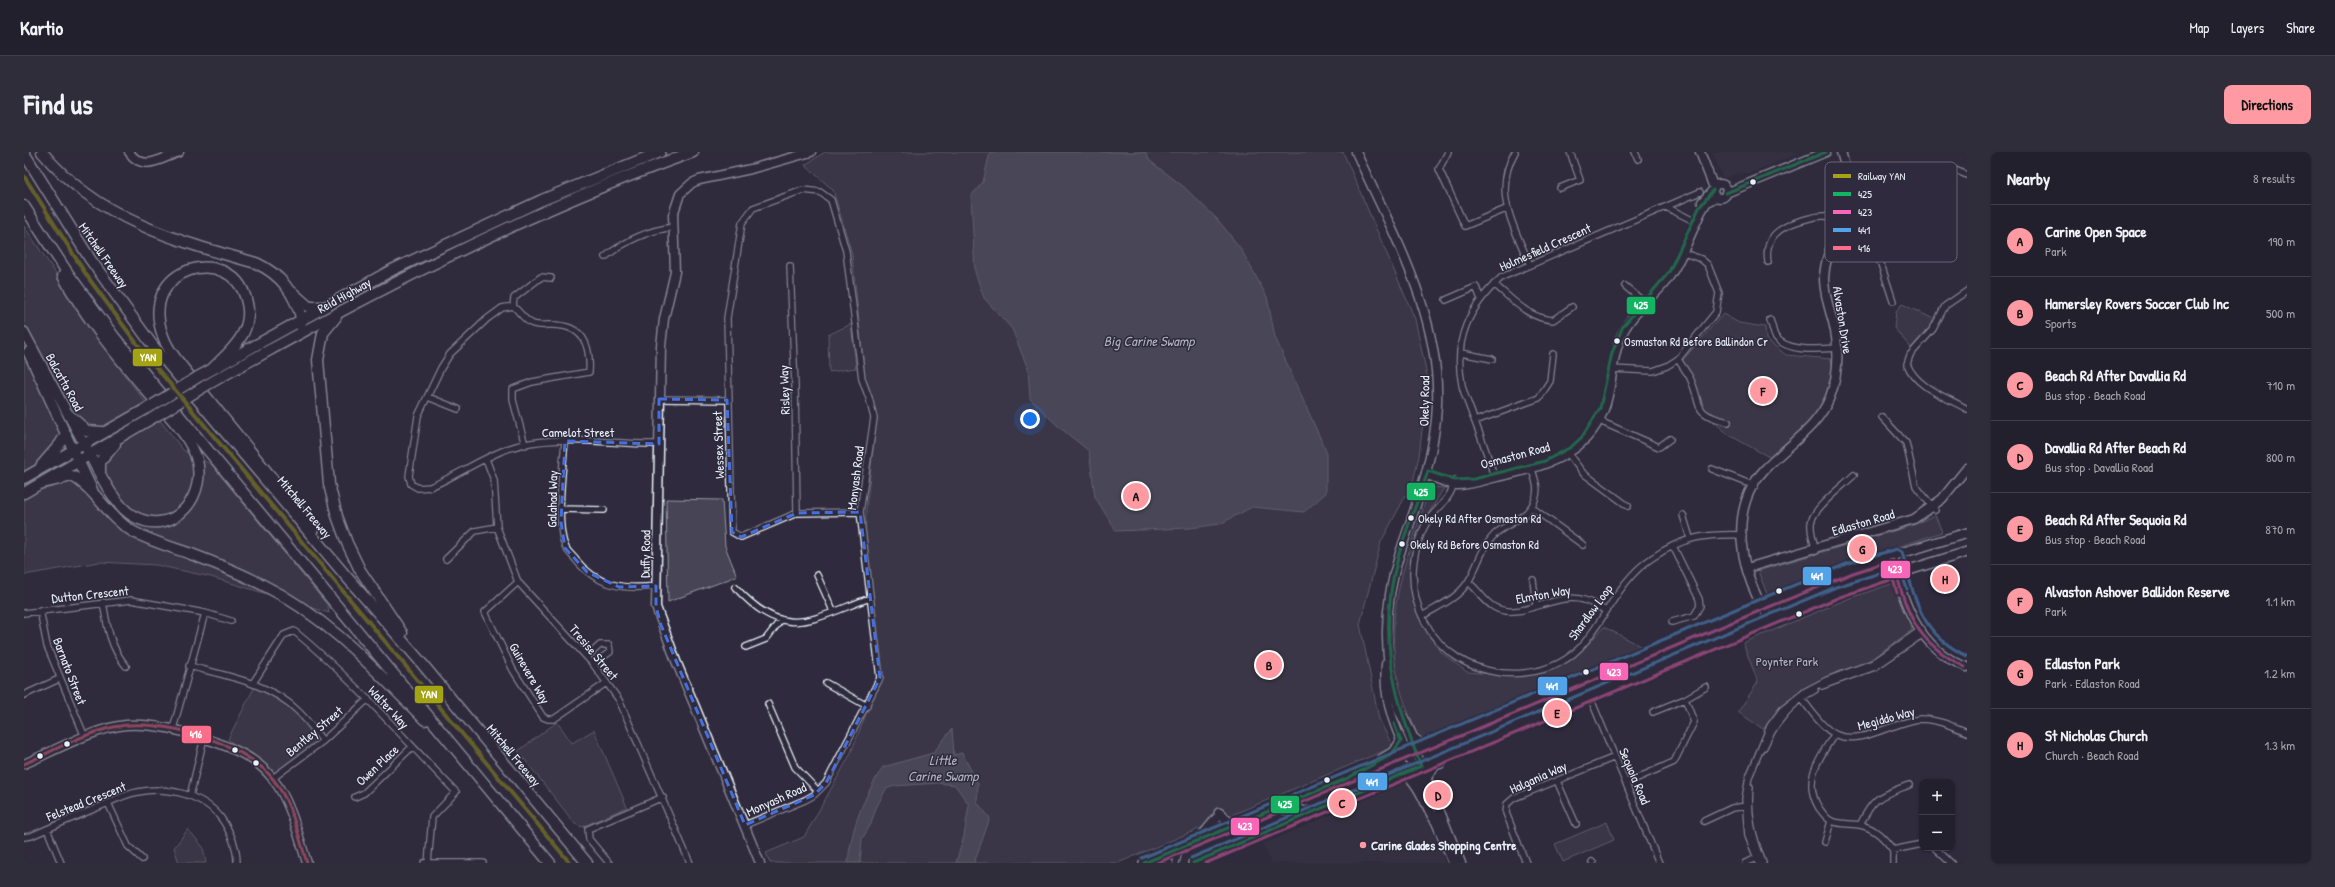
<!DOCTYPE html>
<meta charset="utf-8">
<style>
body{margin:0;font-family:"Patrick Hand",sans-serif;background:#2f2d3a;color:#f1f3f6}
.controls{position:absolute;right:12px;bottom:12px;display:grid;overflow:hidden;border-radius:8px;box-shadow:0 1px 3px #0004}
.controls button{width:36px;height:36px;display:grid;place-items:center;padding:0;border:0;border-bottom:1px solid #403e4a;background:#23202e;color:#f1f3f6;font:20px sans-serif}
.you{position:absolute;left:1006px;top:267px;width:14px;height:14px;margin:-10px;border:3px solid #fff;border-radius:50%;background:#1a73e8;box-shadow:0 0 0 6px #1a73e833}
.badge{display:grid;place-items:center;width:26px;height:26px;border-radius:50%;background:#ff9aa2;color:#111;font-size:13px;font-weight:700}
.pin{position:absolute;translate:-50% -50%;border:2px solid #fff;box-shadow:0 1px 4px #0006}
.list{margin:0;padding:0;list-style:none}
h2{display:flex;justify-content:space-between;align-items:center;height:52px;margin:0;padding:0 16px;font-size:17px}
h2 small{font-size:13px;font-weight:400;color:#a3a3aa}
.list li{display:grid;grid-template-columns:26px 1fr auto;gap:12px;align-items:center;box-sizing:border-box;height:72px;padding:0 16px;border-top:1px solid #403e4a}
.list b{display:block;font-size:15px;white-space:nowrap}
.list p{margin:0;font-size:13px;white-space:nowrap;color:#a3a3aa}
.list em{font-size:13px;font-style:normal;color:#a3a3aa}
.map{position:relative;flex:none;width:1943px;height:711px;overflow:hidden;border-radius:8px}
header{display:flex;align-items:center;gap:24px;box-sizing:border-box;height:56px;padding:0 20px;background:#23202e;border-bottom:1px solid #403e4a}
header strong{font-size:19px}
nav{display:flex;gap:22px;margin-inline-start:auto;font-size:14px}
.intro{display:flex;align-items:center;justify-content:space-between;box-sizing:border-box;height:96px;padding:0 24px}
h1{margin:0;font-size:28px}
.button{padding:10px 18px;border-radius:8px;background:#ff9aa2;color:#111;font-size:14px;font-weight:700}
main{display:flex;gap:24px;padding:0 24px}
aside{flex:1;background:#23202e;border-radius:8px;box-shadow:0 1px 3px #0004}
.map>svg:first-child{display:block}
.built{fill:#3b3749}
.green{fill:#464455;stroke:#979aa6}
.water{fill:#696978;stroke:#9c9fab}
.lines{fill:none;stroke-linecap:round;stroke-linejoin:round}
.street-casing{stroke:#e8f1f8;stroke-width:8}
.secondary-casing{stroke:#e8f1f8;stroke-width:11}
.primary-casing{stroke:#e8f1f8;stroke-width:12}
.highway-casing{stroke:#e8f1f8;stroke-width:13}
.street{stroke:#2f2a3d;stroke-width:5.5}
.secondary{stroke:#2f2a3d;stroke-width:8}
.primary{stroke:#2f2a3d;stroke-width:9}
.highway{stroke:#2f2a3d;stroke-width:10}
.highway-bridge-casing{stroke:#e8f1f8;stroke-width:13;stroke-linecap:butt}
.highway-bridge{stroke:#2f2a3d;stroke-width:10}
.bus-1-casing{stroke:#2f2a3d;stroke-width:6}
.bus-2-casing{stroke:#2f2a3d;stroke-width:6}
.bus-3-casing{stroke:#2f2a3d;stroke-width:6}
.bus-4-casing{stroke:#2f2a3d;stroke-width:6}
.bus-1{stroke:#13b361;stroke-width:3}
.bus-2{stroke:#fa66b7;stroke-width:3}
.bus-3{stroke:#53a3e8;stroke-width:3}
.bus-4{stroke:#fb6d88;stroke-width:3}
.rail-1-casing{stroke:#2f2a3d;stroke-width:7}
.rail-1{stroke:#a4a313;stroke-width:4}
.marked{fill:none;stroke:#466fde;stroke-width:3;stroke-dasharray:8 5;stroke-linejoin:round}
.bus-dot{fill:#e8f1f8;stroke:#2f2a3d;stroke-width:1.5}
.poi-dot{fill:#ff9aa2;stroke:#2f2a3d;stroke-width:1.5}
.labels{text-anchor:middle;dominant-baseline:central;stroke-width:3;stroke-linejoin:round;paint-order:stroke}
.bus-label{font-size:12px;fill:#e8f1f8;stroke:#2f2a3d;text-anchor:start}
.street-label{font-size:13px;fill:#e8f1f8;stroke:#2f2a3d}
.park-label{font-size:13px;fill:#afb4bf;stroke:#2f2a3d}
.poi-label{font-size:13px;font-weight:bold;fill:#e8f1f8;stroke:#2f2a3d;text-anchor:start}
.water-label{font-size:14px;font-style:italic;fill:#afb4be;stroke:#2f2a3d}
.key{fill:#2f2a3d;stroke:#666675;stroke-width:1}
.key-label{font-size:11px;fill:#e8f1f8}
.line-badge{stroke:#2f2a3d;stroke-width:1.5}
.badge-label{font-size:11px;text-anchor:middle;font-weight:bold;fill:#fff}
</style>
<header>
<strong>Kartio</strong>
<nav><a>Map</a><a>Layers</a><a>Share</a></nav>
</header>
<div class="intro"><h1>Find us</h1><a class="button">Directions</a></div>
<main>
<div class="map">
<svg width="1943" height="711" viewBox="0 0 1943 711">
<rect width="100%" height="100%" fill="#2f2a3d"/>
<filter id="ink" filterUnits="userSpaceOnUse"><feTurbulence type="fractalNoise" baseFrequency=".025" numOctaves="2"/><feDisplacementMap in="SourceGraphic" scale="8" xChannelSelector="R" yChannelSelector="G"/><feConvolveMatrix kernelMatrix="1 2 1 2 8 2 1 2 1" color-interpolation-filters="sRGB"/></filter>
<g filter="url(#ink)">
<path class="built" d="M1688,0H1778L1726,21H1716L1699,26Z
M1388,628L1421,711H1247L1239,692Z"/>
<path class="green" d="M801,0H1319L1391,167L1404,228L1395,304L1389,330L1357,390L1336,472L1355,567L1369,595L1094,711H746L742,701L780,685L826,603L857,524L841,395L842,358L853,263L841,227L828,102L809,38L781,13Z
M0,74L101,224L160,299L187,312L304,454L305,461L187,425L132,413L75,410L0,423Z
M1878,152L1912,168L1887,196L1870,176L1872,159Z
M1699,162L1715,171L1741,175L1742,187L1762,203L1807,207C1818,249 1775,282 1745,305L1705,283L1681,262L1671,233L1658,209Z
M827,172L832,216L805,220L804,183Z
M1406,335L1420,336L1397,374L1389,397L1387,435L1401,476L1418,501L1443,520L1493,524L1520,520L1543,509L1565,491L1580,475L1619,495L1396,590C1390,572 1381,555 1376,536C1357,460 1384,405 1406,335Z
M642,347L698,348L701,394L713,424L644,450Z
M1911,363L1918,380L1820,413L1743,442L1734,419L1887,374Z
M1873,430L1888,478L1837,514L1789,533L1770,544L1739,577L1714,560L1734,530L1719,491L1826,446Z
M232,532L260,548L299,589L249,626L204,587Z
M533,570L548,591L570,578L603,655L558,675L551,672L494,599Z
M1583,670L1590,688L1539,710L1531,692Z
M164,677L179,695L182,711H155L150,696Z"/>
<path class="water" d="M966,0H1121L1126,9L1160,35L1194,68L1217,97L1243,145L1251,185L1302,299V341L1280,360L1228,355L1196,372L1166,376L1092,379L1071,345L1065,299L1035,275L1006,247L1004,217L988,177L960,146L951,120L947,44L959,30Z
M928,577L930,603L938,601L954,631L953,650L966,666L950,711H932L940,684L945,653L931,633L914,631L871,634L862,637L852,656L847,672L838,687L836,711H824C827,676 840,644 859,615L909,601Z"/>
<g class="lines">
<g class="street-casing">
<path id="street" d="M1424,0L1415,17L1441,74L1482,57
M1491,0C1468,40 1490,75 1506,113
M1611,0L1614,7
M1536,36L1556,28L1546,0
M1823,45C1844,47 1885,48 1901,63C1911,73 1915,87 1920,99
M1878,53L1886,32L1892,25L1926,16L1943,23
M1642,55L1672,70
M1808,91L1848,104L1856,109L1869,149
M581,105C601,89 625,78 650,75
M1744,110C1740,86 1754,76 1775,69C1783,67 1791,64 1799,64C1807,64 1813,67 1820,70
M766,114L771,234L773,361
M1470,132C1489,148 1504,166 1529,168L1548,155
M1601,134L1621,151
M1943,139L1921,154L1909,177L1886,203L1883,212C1892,236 1923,245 1943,257
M1422,148L1452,135L1457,147
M489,154L490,146L517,125L527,126
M1746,168C1748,173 1749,180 1751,184C1762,201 1797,197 1815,196
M1437,201L1468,207
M1654,207C1657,213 1663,220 1666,226C1679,253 1666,261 1704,270
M1586,217L1629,219L1643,214L1654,207L1692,160L1695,141L1684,113L1677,107L1657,100
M404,245L434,257
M635,247L703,248
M1858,265L1882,291L1892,334L1911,358
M1571,267L1635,295L1646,287
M1451,269L1515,246L1526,229L1529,202
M541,289C539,314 531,375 542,396C544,400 549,404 552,408C573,434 600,438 632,434
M501,293L489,248V237L508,230L565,220C567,191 558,173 528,173C522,173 515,174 509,172C501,169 495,159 489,154L478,156L463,167L426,202L417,216L394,264L385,324L387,332L394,336L406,335C432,324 456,307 483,297C531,280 585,293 635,292
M1542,299L1559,321L1604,354
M462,307L470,328L473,375L494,430L569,512L595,548L666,711
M1688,317L1731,334
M1470,326C1465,304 1456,283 1448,262C1445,253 1440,243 1438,233C1429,187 1445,155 1478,125L1676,40
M1430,328C1429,346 1412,356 1403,370C1394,385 1389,405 1389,422C1389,456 1406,489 1434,506C1472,530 1531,527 1561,490C1584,462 1596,427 1628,406C1660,384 1682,382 1719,383
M1507,355L1559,393
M537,357L580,358
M1659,363L1666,386
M1792,399C1790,391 1786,380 1787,371C1789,356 1819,334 1830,323
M422,407L451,379L473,375
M793,423L809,459
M1509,428L1512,453
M494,430L461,460L489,518L519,565L524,567H530L582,531
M1444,430C1454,437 1459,449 1470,455C1496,470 1532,439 1560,448C1567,450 1575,455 1582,459
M711,435C762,490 785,468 846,446
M79,450C83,474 86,495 102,514
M16,458L23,494L61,585
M0,461L107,448L181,461L207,469
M1398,464C1415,454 1433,447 1444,430C1454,414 1457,396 1471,382C1482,372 1499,368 1507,355C1517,341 1512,329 1507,315
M1648,470L1670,464L1676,454L1675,447L1649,394
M722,495L742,487L756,469
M563,505L576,493H585L586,500L569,512
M165,514C203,524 247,531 275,560C284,569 291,579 299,589
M229,531L260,483L270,479C329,527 379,586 432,640L408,665L404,711
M802,531L843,554
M1798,534L1851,515L1895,485
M0,543L35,527
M1566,545L1635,711
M1778,547C1807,586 1815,595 1864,576C1874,573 1885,568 1896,567C1912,567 1928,574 1943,580
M744,552L771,615L794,639
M1629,560L1661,547L1682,535
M149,577L181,461
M1810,583C1795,606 1778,629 1795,656C1799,661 1802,667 1808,669C1817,673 1827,671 1836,673C1851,676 1860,686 1869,698V711
M1740,595C1750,572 1768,550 1791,538
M249,626L299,589L344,547
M1533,629L1552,672
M1602,631L1650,610L1670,570L1661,547
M1726,635C1723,663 1729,685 1739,711
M166,644L180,586
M331,645L340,641L388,595
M84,651L104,694L118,707
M1680,669L1708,656L1723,654
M721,673L781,648L790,643L802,631L856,526L836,360L850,266L845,246L838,227L822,99L807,48L796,40L779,38L729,56L718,71L703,166L708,380L717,385L773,361L836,360
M1836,673C1850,644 1856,644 1885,633
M23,677L37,711
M0,685L7,684C30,674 53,664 77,654C88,649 101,642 114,640C142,634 179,642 197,666C206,679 213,695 213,711
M1801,690L1807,669
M1911,696L1927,711
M1869,698L1898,692
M1132,708H1142L1146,711
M1568,710L1569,711
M400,711H459
M585,711L565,687L564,677L639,645
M1152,711L1154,703L1160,696
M1502,711L1482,661L1483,652L1490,646L1591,605
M1721,711L1736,705
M1735,711L1724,684L1721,647L1725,625L1746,574L1758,558L1782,539L1803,528L1849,511L1898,477"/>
</g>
<g class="secondary-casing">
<path id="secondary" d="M105,0C119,20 136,7 155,0
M1332,0C1368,80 1417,163 1413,253C1411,306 1392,352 1376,401C1359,453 1358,510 1376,561
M1676,0L1690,36
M1689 39a7 7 0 1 1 14 0a7 7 0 1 1-14 0Z
M1702,41L1802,0
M1678,50L1689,38
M1403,323C1412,326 1422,331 1431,333C1444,334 1460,328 1473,325C1516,315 1560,306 1579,260C1590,234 1586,204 1600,178C1611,158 1630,145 1643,128C1658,108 1666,82 1677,60L1683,50L1692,45
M1868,403C1878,449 1894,498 1943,515
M1723,416L1890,367L1918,347L1943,316
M1745,468C1742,460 1738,454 1734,447C1717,412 1709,368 1729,333C1736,320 1748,310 1759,300C1777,284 1797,268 1806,245C1815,221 1815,194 1809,170C1805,156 1800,141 1800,126C1801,100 1815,80 1821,56C1826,36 1823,19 1817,0
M1362,512C1357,560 1384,600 1401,642
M1384,581L1437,711
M0,612C30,599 70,576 102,573C131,571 158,579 185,588C209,596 233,606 249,627C267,650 274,683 283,711
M1409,663L1429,711
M736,711L652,509L632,455L637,194L640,167L651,120L649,63L656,42L668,31L675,28L727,17L787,0"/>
</g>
<g class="primary-casing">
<path id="primary" d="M0,180L60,292
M4,200L49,298
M1374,555L1389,586L1400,594
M1358,607L1371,599L1377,589
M1380,621C1396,631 1401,653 1411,668
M1402,626L1411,613L1417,611
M1276,646L1272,653L1274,657L1280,660L1287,659
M1254,655L1264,658L1272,667
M1195,661L1210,675
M1176,687L1192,667
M1120,711L1738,452L1827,416L1943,381
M1169,711L1814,440L1943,400"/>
</g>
<g class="highway-casing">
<path id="highway" d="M18,0C73,67 152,89 232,111C258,123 270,141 278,168L276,173
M0,1L66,107L129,194L321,423L395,508L563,711
M0,54L43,120L91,186L526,711
M39,124C61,165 91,201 121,237C138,257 161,277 171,302C186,341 151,387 109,364C88,352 72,313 60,292
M268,140L285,155H300
M312,165L299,181L294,208L305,332L313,364L323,391L336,418L378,481
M188,217C198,207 210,197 217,185C224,174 226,160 222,147C207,91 113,114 139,184C143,197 152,207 160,217L289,377
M174,225L368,118L518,48L636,0
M181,234C215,214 250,196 284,177C408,110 536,47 669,0
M45,263L63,279L78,280
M52,304L68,338
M17,314L36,292L42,282
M76,320V310L91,292
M0,326L129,253
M19,331L48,324C71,336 84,365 108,379C126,389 147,395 167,402C191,411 216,421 239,433C304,465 350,517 401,568
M0,341L137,261"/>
</g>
<use href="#street" class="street"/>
<use href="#secondary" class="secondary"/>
<use href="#primary" class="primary"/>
<use href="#highway" class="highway"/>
<g class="highway-bridge-casing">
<path id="highway-bridge" d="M129,253L174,225
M137,261L181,234"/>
</g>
<use href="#highway-bridge" class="highway-bridge"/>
<g class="bus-1-casing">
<path id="bus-1" d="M1702,41L1802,0
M1120,711L1322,627L1367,603L1377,589L1370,572
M1169,711L1397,614C1368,541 1353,479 1375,402C1383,374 1395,347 1404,319L1431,328L1450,327L1521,309L1547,295L1558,285L1576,256L1588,201L1599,174L1645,120L1675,56L1689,38"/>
</g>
<g class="bus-2-casing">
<path id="bus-2" d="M1133,711L1740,457L1829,421L1869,408C1882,459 1890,490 1941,515
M1182,711L1816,445L1869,427L1873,441"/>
</g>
<g class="bus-3-casing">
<path id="bus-3" d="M1118,706L1736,447L1825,411L1872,397L1878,400C1891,446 1895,482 1943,504
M1167,706L1812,435L1872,416L1877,419L1883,437"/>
</g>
<g class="bus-4-casing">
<path id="bus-4" d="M0,612C29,599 58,582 90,575C135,565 220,590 249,627C268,651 274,682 283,711"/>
</g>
<use href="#bus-1" class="bus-1"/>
<use href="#bus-2" class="bus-2"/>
<use href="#bus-3" class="bus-3"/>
<use href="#bus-4" class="bus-4"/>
<g class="rail-1-casing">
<path id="rail-1" d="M0,24L63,124L116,196L546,711"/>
</g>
<use href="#rail-1" class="rail-1"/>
</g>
</g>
<path d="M0 0H1943V711H0ZM635,247L703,248L708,380L717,385L773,361L836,360L856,526L802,631L790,643L721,673L637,473L632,455V434L595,435L563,420L541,396L537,370L541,289L635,292Z" fill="#2f2a3d" fill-opacity=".55" fill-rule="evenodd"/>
<path class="marked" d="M635,247L703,248L708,380L717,385L773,361L836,360L856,526L802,631L790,643L721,673L637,473L632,455V434L595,435L563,420L541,396L537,370L541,289L635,292Z"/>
<g class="bus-dot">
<circle cx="1729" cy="30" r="3.5"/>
<circle cx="1593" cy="189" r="3.5"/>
<circle cx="1387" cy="366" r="3.5"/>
<circle cx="1378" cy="392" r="3.5"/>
<circle cx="1755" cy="439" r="3.5"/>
<circle cx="1775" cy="462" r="3.5"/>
<circle cx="1562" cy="520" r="3.5"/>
<circle cx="43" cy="592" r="3.5"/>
<circle cx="211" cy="598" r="3.5"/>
<circle cx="16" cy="604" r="3.5"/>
<circle cx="232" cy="611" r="3.5"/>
<circle cx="1303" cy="628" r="3.5"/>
</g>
<circle class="poi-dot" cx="1339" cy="693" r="4"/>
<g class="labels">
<g class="bus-label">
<text x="1600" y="189">Osmaston Rd Before Ballindon Cr</text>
<text x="1394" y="366">Okely Rd After Osmaston Rd</text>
<text x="1386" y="392">Okely Rd Before Osmaston Rd</text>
</g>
<g class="street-label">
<text transform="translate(1521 95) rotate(-24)">Holmesfield Crescent</text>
<text transform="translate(80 103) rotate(55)">Mitchell Freeway</text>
<text transform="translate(320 143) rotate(-29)">Reid Highway</text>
<text transform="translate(1819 168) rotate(81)">Alvaston Drive</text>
<text transform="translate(41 230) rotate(61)">Balcatta Road</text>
<text transform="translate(760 238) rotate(-92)">Risley Way</text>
<text transform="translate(1400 249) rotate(-89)">Okely Road</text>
<text x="554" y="280">Camelot Street</text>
<text transform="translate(694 293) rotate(-92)">Wessex Street</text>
<text transform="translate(1491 303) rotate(-15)">Osmaston Road</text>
<text transform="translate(831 326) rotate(-83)">Monyash Road</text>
<text transform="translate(528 347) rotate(-89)">Galahad Way</text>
<text transform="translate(281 355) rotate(50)">Mitchell Freeway</text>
<text transform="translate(1839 370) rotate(-16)">Edlaston Road</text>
<text transform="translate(621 402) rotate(-89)">Duffy Road</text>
<text transform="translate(66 442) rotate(-6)">Dutton Crescent</text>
<text transform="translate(1519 442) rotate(-10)">Elmton Way</text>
<text transform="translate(1566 460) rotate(-54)">Shardlow Loop</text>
<text transform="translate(570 500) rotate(50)">Tresise Street</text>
<text transform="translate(46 519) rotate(69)">Barnato Street</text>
<text transform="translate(506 521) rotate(60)">Guinevere Way</text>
<text transform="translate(365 555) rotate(47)">Walter Way</text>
<text transform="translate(1862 566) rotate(-15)">Megiddo Way</text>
<text transform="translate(290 579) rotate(-40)">Bentley Street</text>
<text transform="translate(490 603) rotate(50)">Mitchell Freeway</text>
<text transform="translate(353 613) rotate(-43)">Owen Place</text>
<text transform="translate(1611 624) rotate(67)">Sequoia Road</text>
<text transform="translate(1514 625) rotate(-24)">Halgania Way</text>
<text transform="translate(752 647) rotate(-24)">Monyash Road</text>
<text transform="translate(62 649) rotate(-22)">Felstead Crescent</text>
</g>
<g class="park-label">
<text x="1763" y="509">Poynter Park</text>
</g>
<g class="poi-label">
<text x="1347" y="693">Carine Glades Shopping Centre</text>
</g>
<g class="water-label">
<text x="1125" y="188">Big Carine Swamp</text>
<text x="919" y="607">Little<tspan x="919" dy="16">Carine Swamp</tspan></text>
</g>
</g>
<rect x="1801" y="10" width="132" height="100" rx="6" class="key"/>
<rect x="1809" y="22" width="18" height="4" fill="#a4a313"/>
<rect x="1809" y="40" width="18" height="4" fill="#13b361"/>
<rect x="1809" y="58" width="18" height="4" fill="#fa66b7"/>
<rect x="1809" y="76" width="18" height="4" fill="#53a3e8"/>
<rect x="1809" y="94" width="18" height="4" fill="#fb6d88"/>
<g class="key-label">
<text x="1834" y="28">Railway YAN</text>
<text x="1834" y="46">425</text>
<text x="1834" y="64">423</text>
<text x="1834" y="82">441</text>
<text x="1834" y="100">416</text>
</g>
<g class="line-badge">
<rect x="1602" y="144" width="30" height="19" rx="4" fill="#13b361"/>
<rect x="108" y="196" width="31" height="19" rx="4" fill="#a4a313"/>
<rect x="1382" y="330" width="30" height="19" rx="4" fill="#13b361"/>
<rect x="1856" y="408" width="31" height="19" rx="4" fill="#fa66b7"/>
<rect x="1778" y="414" width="30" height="20" rx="4" fill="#53a3e8"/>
<rect x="1575" y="510" width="30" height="19" rx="4" fill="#fa66b7"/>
<rect x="1513" y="524" width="31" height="20" rx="4" fill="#53a3e8"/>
<rect x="390" y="533" width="30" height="19" rx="4" fill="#a4a313"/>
<rect x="157" y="573" width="31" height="19" rx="4" fill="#fb6d88"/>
<rect x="1333" y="620" width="31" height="19" rx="4" fill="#53a3e8"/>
<rect x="1246" y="643" width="30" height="19" rx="4" fill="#13b361"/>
<rect x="1206" y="665" width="30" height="19" rx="4" fill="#fa66b7"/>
</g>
<g class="badge-label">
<text x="1617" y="157">425</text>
<text x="124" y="209">YAN</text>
<text x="1397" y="344">425</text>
<text x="1871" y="421">423</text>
<text x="1793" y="428">441</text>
<text x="1590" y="524">423</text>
<text x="1528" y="538">441</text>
<text x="405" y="546">YAN</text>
<text x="172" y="586">416</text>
<text x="1348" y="634">441</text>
<text x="1261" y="656">425</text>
<text x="1221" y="678">423</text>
</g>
</svg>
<div class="controls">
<button>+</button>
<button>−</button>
</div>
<div class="you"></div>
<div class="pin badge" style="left:1112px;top:344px">A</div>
<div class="pin badge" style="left:1245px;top:513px">B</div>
<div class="pin badge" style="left:1318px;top:651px">C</div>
<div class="pin badge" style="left:1414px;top:643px">D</div>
<div class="pin badge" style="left:1533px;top:561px">E</div>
<div class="pin badge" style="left:1739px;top:239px">F</div>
<div class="pin badge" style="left:1838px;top:397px">G</div>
<div class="pin badge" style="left:1921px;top:427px">H</div>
</div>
<aside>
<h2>Nearby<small>8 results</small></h2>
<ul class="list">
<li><span class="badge">A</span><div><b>Carine Open Space</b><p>Park</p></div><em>190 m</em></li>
<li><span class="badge">B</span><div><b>Hamersley Rovers Soccer Club Inc</b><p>Sports</p></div><em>500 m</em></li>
<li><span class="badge">C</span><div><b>Beach Rd After Davallia Rd</b><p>Bus stop · Beach Road</p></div><em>710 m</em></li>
<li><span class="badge">D</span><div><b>Davallia Rd After Beach Rd</b><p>Bus stop · Davallia Road</p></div><em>800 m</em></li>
<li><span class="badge">E</span><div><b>Beach Rd After Sequoia Rd</b><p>Bus stop · Beach Road</p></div><em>870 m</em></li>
<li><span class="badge">F</span><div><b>Alvaston Ashover Ballidon Reserve</b><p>Park</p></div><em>1.1 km</em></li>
<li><span class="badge">G</span><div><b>Edlaston Park</b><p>Park · Edlaston Road</p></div><em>1.2 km</em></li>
<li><span class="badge">H</span><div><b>St Nicholas Church</b><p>Church · Beach Road</p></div><em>1.3 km</em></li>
</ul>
</aside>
</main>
